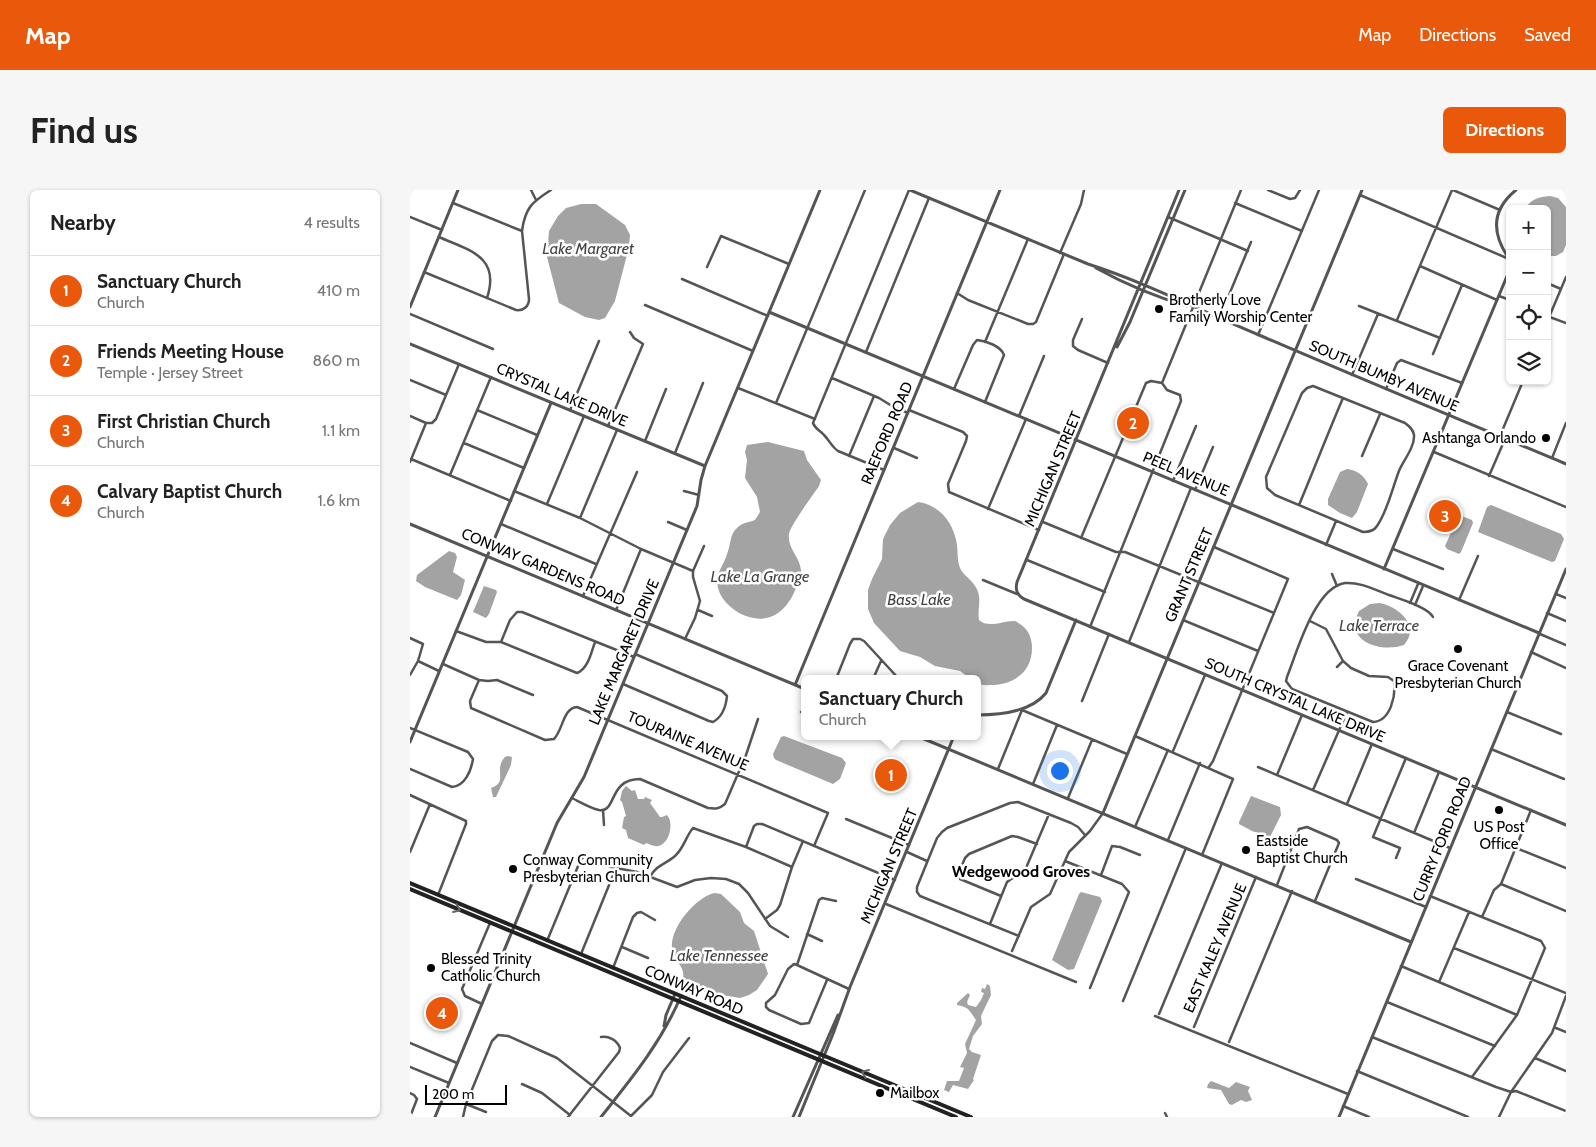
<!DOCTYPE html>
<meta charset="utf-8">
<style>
body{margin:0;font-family:Cabin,sans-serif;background:#f6f6f6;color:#222}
.controls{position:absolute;right:15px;top:15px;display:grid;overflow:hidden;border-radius:8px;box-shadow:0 1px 4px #0004}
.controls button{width:45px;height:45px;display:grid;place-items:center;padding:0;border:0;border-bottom:1px solid #e0e0e0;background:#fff;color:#222;font:25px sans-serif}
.scale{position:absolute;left:15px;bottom:12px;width:82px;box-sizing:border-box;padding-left:5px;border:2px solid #000;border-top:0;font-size:14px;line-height:18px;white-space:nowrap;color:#000;-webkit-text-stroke:4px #fff;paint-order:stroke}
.you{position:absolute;left:649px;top:580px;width:18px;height:18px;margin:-12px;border:4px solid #fff;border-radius:50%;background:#1a73e8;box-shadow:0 0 0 8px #1a73e833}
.badge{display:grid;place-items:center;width:32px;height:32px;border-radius:50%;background:#ea580c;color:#fff;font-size:16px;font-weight:700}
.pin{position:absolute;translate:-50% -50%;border:2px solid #fff;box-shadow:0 1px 5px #0006}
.popup{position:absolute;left:391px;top:485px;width:180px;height:65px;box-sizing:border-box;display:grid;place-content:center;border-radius:8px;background:#fff;filter:drop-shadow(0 1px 4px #0005);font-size:16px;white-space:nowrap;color:#767676}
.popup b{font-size:19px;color:#222}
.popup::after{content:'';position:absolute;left:50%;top:100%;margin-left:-10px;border:10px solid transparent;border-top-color:#fff}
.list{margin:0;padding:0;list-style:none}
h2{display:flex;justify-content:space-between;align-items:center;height:65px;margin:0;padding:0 20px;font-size:21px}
h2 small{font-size:16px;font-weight:400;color:#767676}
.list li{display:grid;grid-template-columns:32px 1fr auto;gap:15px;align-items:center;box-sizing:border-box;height:70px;padding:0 20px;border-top:1px solid #e0e0e0}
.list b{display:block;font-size:19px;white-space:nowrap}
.list p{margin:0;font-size:16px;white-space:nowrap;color:#767676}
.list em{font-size:16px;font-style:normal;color:#767676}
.icon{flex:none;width:28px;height:28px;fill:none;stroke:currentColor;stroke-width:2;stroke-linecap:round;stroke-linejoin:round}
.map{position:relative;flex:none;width:1156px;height:927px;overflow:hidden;border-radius:8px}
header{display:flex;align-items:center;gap:30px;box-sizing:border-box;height:70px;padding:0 25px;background:#ea580c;color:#fff}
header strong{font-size:24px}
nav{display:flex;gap:28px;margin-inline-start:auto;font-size:18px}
.intro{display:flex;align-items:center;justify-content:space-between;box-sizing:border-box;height:120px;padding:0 30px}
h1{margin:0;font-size:35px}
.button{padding:12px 22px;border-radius:8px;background:#ea580c;color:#fff;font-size:18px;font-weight:700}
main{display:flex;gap:30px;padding:0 30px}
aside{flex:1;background:#fff;border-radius:8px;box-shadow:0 1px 4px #0004}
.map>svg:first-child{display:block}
.water{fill:#a3a3a3}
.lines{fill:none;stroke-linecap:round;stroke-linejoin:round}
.minor{stroke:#555;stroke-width:2.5}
.tertiary{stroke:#555;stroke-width:3}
.secondary{stroke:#222;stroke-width:4}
.oneway{stroke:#646464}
.poi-dot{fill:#000;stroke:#fff;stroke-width:2}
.labels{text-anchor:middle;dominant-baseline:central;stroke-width:5;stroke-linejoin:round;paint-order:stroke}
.poi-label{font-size:15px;fill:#000;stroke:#fff;text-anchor:start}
.street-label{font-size:15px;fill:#000;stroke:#fff}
.water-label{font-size:16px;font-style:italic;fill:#444;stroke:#fff}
.neighbourhood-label{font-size:16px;font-weight:bold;fill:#000;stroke:#fff}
</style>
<header>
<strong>Map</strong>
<nav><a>Map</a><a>Directions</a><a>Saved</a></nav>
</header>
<div class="intro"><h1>Find us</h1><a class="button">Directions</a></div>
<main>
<aside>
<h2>Nearby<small>4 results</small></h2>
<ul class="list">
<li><span class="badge">1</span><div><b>Sanctuary Church</b><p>Church</p></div><em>410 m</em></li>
<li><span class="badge">2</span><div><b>Friends Meeting House</b><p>Temple · Jersey Street</p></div><em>860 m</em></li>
<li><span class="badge">3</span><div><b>First Christian Church</b><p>Church</p></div><em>1.1 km</em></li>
<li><span class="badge">4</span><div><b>Calvary Baptist Church</b><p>Church</p></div><em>1.6 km</em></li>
</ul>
</aside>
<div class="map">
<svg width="1156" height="927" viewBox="0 0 1156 927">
<rect width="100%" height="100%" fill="#fff"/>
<path class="water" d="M1140,6L1148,8L1156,17V55L1153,62L1146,66H1137V19H1115C1121,9 1128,7 1140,6Z
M171,14H186L215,35L220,45L219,57L205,111L195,128L189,130L175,127L149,113L137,67L139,41L148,26L156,18Z
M358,252L394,261L397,270L411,290L409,296C403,305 380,336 379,344C377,358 390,367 391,380C392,387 389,392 386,398C376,424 356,437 329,423C314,414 303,400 309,382C312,375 316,369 318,361C321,353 320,343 328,337C332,333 340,332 345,330L350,322L347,307L335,288L337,270L335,262L337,255Z
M937,279C946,280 954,285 958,294L947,322L942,328L930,323L918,315V309L930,282Z
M508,312C530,315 544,333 547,355C548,363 547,370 550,378C553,385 561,389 565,396C573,407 567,418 569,430C579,439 594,430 605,431C616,437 621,443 622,456C623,480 606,494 583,495C577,495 573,496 567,493V489H561L550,481L525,476L510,467L490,461L464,433L458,419V400L462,389L472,369L473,349L480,335L490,323Z
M1081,315L1151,344L1154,349L1145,371L1142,372L1068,342L1077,317Z
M1049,325L1062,330L1063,333L1051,362L1049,364L1037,359L1035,356Z
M39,361L45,363L47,367L43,382L55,390L51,405L47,410L15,397L6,391L7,385Z
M74,396L86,400L87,402L79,424L76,428L63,422Z
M970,413C989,417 1011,436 994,455C971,463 933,452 949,421L960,414Z
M374,546L432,568L436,573L430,589L423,594L366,570L364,568L363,564L371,547Z
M98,566L102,567L101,575L86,607H83L81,598C83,597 86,596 88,594C94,587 85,578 95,567Z
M216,596L222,601L225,600L228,609H234L235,607L242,610L240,613L250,627H252L257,625C264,632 260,654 248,656C245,657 239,654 236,653L234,655L218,648L216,640L212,638L214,627L216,626L212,612L210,610L212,601Z
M841,606L870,617L871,625L860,647L842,641L829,634V632Z
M671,702L690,707L692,711L664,779L658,780L642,770L669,704Z
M304,703L311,704L330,722L334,733L344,741L358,784L347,800L339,805L330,808L312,805L305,806L289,800L274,797C272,792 274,787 273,782C271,773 263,769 262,758C260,738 285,708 304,703Z
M577,794L580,796L581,805L571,826L572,834L563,846L559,859L562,862L571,865L563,889L564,890L558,899L543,895L539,902L534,900L537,891H549L554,878L550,877L557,863L555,854L566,830C559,820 559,817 547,815V813L558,803L560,805L557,812L558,815L566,817L571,810L574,803L571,802L572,798L575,799Z
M801,891L819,898L826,892L840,897L838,901L842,910L836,912L831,910L822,915L819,914L811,900L797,898L798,894Z"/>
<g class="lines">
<path class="minor" d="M121,0L126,10
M858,0L880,9L885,8L890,0
M1043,0L1090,20
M950,5L1099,69
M43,13L112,41
M825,13L892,41
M0,27L32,40
M758,27L838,61
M29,47C58,60 91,66 77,108
M650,63L671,14L674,0
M1010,76L1087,110
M297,77L311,46L379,74
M14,82L106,120C114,121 119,116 119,109L112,41C115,18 122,12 141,0
M272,89L358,126
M1137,93L1151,99
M547,103L558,110L618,134H623L626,132L654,64
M1089,106L1100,110
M235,115L343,161
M949,116L1030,148
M0,124L83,159
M1137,126L1156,133
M672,129L663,150V156L668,160L698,173
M809,129L841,52
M987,130L1042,0
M1137,132L1156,87
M848,145L909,0
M575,152L618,49
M456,162L519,8
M1023,164L1052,95
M942,185L968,124
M422,188L469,208L482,216L498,223
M0,190L36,205
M752,193L831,0
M903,196L995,233C999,236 1003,239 1004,245C1005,257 993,271 989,281C982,299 978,320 967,336C964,341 959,342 953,342L865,305L857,298L856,287L892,203L897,198Z
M328,198L405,229
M544,199L563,155L567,150C576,151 591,156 594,165L575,212
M976,199L987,173L991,170L1052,193
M366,213L455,0
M67,220L127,245
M160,220L189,151
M499,220L553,242L557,246L556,251L538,294L539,302L629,340
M0,226L16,233
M609,226L634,166
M16,233H22L26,229L49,174
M198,236L233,154L224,148L220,142
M1090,246L1113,191
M235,251L256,199
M54,253L114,278
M484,258L507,268
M1024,262L1156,317
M265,263L293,193
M439,266L464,206
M952,266L970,224
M1142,268L1156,233
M1,269L101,311
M0,272L16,233
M474,280L428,261C422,257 419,250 414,245C410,240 405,239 403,233L499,0
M40,285L81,187
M1079,286L1095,249
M763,291L786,236
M785,300L803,257
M104,301L170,328L231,359L283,381
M274,301L289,305
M137,314L174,226
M889,315C904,279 918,243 933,208
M578,319L616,229
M170,328L207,240
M258,332L277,340
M633,332L706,362H715L864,423
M91,334L186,374
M671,348L736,193L741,191L752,193L757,200L770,205L771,211L680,437
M916,355L926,331
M983,359L1033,379
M617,370L695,402
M922,384L927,396
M573,390L607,404
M1146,404L1156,408
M173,406L227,282
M1049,410L1068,366
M1000,413L1008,394
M1005,415L1013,396
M206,420L231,359
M288,420L302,426
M1137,423L1156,431
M773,430L848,461
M900,431L916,439L933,471L941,478L959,486L978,487L984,491C986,505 981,531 963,532L882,499L876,491L877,487C887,462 905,397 935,393C951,392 965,400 979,405C990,409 1018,417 1023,427
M46,441L76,452H91L167,483C178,479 181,463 185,452
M1130,444L1156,455
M0,448L13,454L8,471L0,485
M275,449L285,428L290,411L283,387V381L294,356
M91,452L100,430L107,422H112L224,467
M719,452L781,298
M1121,462L1156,478
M8,471L29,481
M33,474L69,490L78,491L87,490L123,505
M927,477L933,471
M426,489L440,454L443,449H450L454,451L489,489
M463,489L471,471
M69,490L60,511L61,518L135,550L144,549C153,540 153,518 167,517L418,623L404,656
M213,494L299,531L303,532C312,527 316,516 317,506L312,501L225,464
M672,511L699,444
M391,522L395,524
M1097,522L1151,544
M0,538L58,562L63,569C61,581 55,596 42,597L0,579
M725,546L823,589L792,665
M1081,559L1154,589
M763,561L795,485
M799,577L803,571L878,389L804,357
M848,577L1040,658
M588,579L612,520L717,564
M867,585L892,525
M623,594L647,535
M903,600L937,522
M0,605L56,631V634L28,705
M162,608C170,612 180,618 189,620C207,623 198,589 230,589L298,618C306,619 309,619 315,614L336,565L348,529
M658,608L682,550
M937,614L962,554
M193,620L194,635
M436,629L499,655
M725,637L758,560
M1004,643L1029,582
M758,650L790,573
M336,657L344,636L347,634H352L485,690
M1106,658L1156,678
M0,662L20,614
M497,662L517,671
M986,668L990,658L963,647L996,568
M655,671L712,694L719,702L680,798
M691,685L702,656L710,657L730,665
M240,687C246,675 256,674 265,666C274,658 276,646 283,638L336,657L382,677
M946,689L1016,717
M1091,694L1156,721
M867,695L889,639L897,637L927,650L929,653L905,711
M591,706L550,689L548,685L555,668L559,664L602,646L608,647L627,654
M1020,706L1131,751L1135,758L1107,825L1062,887
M476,714L666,792
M1072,727L1084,700L1091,694L1121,620
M355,729L367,720L370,715L382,677L393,651
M580,734L597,692C603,686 612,686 616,678L639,624
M397,744L412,751
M609,746L510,706L507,702V697L527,648L532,642L537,638L600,613L608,612L661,633L668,637L675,645
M137,751L171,669L175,666L201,677L227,682L267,697L285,690L301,688L316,689L329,694L338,703L360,736L378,747
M212,757L238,768
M1044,758L1156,803
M602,761L621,717L640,704L659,662L680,641L693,623
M171,764L206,678
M387,775L384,774L378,779L365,805L356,813V817L359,820L391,834L399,833L417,790
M387,775L409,710L412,708L426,711
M387,775L439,799
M991,776L1107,825
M203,778L223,727L227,723L231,722L245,730
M1029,792L1059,722
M713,811L776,658
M977,812L1085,856
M72,814L55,806L52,799L80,733
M749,824L812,673
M745,826L938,904
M784,837L846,687
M1146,838L1156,842
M962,847L1086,897L1101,902L1106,901L1156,921
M819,852L882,701
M0,853L47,873
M1125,868L1156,881
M0,877L39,893
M947,881L1058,927
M112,894L132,903L160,925
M0,903L4,905L7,909L0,927
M56,914L76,922
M933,916L959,927
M755,923L757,927
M221,926L242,905L253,882L279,848
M53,927L56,914L82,851L88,845L98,846L147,868L221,926
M158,927L209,862L210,858C207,850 199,846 191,847
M1089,927L1101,902L1142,843L1156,806"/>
<path class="tertiary" d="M500,0L678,74C737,93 791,121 849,145C951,189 1053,231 1156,274
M769,0L607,392C605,400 607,405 614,409L1156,635
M1100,70C1082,45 1080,21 1106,0
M686,78C715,94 746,107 777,116
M0,117L48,0
M359,122L1129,443
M0,154L295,276
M707,157L720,132L775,0
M0,334L395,499
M974,379L1100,79
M385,495L590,0
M567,525C591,525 621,522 636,503L666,430
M507,546L1001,752
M0,552L141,213
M693,623L952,0
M254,836L256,825L265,804
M25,927L147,633L174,587L287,316L291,290L295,276L410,0
M191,927C222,888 251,853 271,806
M383,927L428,825
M389,927L423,844L440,797L544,546
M929,927L1156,379"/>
<path class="secondary" d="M0,693L561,927
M0,699L546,927"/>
</g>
<defs><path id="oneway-chevron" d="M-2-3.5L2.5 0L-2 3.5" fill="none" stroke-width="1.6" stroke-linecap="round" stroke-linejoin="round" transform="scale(1.25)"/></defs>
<g class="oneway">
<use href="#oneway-chevron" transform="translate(47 719) rotate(23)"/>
<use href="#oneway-chevron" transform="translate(455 883) rotate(-157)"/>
</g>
<g class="poi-dot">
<circle cx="749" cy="119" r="5"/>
<circle cx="1136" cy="248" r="5"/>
<circle cx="1048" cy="459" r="5"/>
<circle cx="1089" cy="620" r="5"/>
<circle cx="836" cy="660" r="5"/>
<circle cx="103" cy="679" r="5"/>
<circle cx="21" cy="778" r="5"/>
<circle cx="470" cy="903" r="5"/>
</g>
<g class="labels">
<g class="poi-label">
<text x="759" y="110">Brotherly Love<tspan x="759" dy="17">Family Worship Center</tspan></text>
<text x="1126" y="248" text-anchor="end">Ashtanga Orlando</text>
<text x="1048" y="476" text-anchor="middle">Grace Covenant<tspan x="1048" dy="17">Presbyterian Church</tspan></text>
<text x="1089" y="637" text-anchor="middle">US Post<tspan x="1089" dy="17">Office</tspan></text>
<text x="846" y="651">Eastside<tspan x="846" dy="17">Baptist Church</tspan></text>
<text x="113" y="670">Conway Community<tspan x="113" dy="17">Presbyterian Church</tspan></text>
<text x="31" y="769">Blessed Trinity<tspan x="31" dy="17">Catholic Church</tspan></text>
<text x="480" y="903">Mailbox</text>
</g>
<g class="street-label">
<text transform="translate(974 186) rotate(23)">SOUTH BUMBY AVENUE</text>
<text transform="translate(152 205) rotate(23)">CRYSTAL LAKE DRIVE</text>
<text transform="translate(477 243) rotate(-67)">RAEFORD ROAD</text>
<text transform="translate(643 279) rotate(-67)">MICHIGAN STREET</text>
<text transform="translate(776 284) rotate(23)">PEEL AVENUE</text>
<text transform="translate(133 377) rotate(23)">CONWAY GARDENS ROAD</text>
<text transform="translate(779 385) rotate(-67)">GRANT STREET</text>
<text transform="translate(214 462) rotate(-67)">LAKE MARGARET DRIVE</text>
<text transform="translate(885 510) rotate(23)">SOUTH CRYSTAL LAKE DRIVE</text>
<text transform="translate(278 551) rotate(23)">TOURAINE AVENUE</text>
<text transform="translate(1032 649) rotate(-68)">CURRY FORD ROAD</text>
<text transform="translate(479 676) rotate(-67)">MICHIGAN STREET</text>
<text transform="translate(805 758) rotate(-67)">EAST KALEY AVENUE</text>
<text transform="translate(284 800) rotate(23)">CONWAY ROAD</text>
</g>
<g class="water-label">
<text x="178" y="58">Lake Margaret</text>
<text x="350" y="386">Lake La Grange</text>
<text x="509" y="409">Bass Lake</text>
<text x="969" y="435">Lake Terrace</text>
<text x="309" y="765">Lake Tennessee</text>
</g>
<g class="neighbourhood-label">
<text x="611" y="681">Wedgewood Groves</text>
</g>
</g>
</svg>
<div class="controls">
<button>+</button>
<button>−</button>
<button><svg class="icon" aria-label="locate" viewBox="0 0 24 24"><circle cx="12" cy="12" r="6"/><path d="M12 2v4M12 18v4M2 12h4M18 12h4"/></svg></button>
<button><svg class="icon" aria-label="layers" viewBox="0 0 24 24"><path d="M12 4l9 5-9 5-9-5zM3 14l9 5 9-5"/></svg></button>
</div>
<div class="scale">200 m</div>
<div class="you"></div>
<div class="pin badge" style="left:481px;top:585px">1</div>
<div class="popup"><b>Sanctuary Church</b>Church</div>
<div class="pin badge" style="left:723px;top:233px">2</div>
<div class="pin badge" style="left:1035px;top:326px">3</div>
<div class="pin badge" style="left:32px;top:823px">4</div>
</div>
</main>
